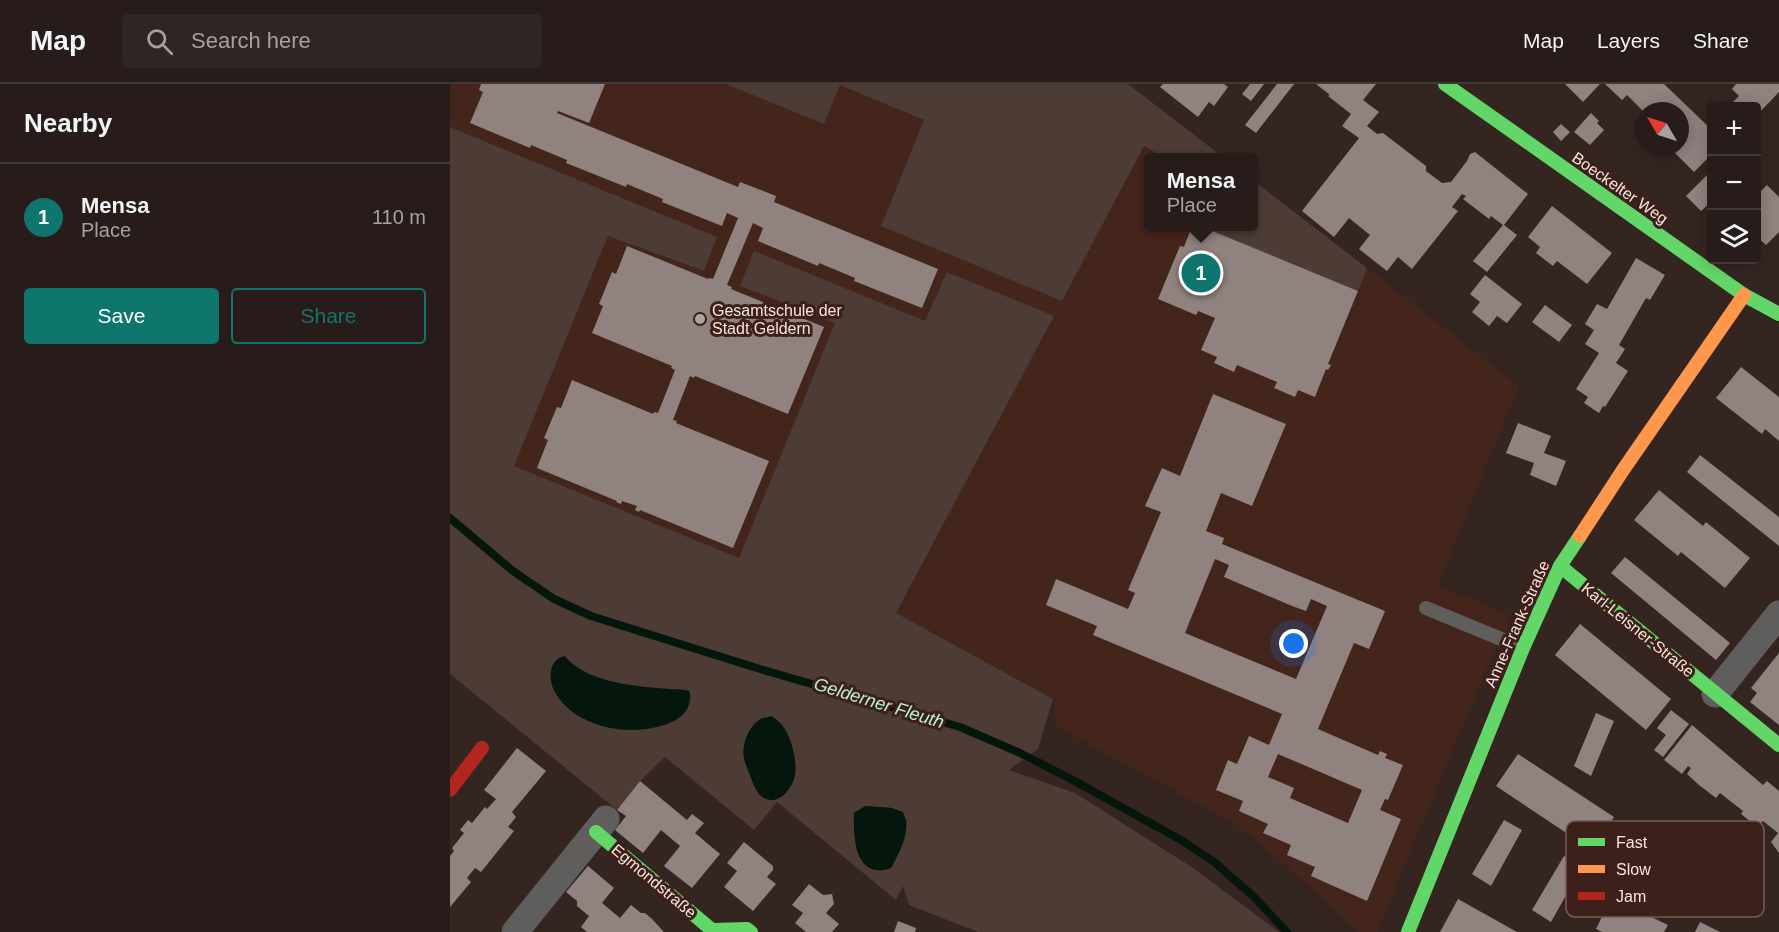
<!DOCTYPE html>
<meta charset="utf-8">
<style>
body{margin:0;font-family:Arial,sans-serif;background:#2f2522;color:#f1f3f6}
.controls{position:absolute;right:18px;top:18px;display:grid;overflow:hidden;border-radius:6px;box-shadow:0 3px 15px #0003}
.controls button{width:54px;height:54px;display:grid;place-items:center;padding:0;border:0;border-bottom:2px solid #433a38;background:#271c19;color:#f1f3f6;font:30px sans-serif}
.compass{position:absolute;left:1185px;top:18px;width:54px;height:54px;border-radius:50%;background:#271c19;box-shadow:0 3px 15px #0003;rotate:309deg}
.you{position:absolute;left:844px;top:560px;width:21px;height:21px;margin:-15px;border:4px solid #fff;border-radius:50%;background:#1a73e8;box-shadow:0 0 0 9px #1a73e833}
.badge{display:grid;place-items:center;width:39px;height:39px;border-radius:50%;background:#0f766e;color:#fff;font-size:20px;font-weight:700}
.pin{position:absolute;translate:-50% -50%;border:3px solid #fff;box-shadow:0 2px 6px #0006}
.popup{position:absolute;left:694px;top:69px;width:114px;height:78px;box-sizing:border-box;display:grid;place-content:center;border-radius:6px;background:#271c19;filter:drop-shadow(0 2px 4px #0005);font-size:20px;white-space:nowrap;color:#a4a1a2}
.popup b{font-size:22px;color:#f1f3f6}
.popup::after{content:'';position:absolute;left:50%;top:100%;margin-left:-12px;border:12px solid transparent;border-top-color:#271c19}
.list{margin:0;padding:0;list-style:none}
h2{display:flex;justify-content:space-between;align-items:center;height:78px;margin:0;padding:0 24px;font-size:26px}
h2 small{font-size:20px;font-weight:400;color:#a4a1a2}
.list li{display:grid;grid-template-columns:39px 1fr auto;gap:18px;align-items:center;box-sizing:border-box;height:108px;padding:0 24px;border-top:2px solid #433a38}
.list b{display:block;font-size:22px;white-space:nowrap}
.list p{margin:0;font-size:20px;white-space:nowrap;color:#a4a1a2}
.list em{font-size:20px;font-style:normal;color:#a4a1a2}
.actions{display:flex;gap:12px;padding:18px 24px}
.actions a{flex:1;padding:14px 0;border:2px solid #0f766e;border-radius:6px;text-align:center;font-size:21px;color:#0f766e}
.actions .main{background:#0f766e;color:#fff}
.icon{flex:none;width:33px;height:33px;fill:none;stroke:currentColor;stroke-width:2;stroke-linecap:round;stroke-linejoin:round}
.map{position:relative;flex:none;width:1329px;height:848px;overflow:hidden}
header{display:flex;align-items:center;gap:36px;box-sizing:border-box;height:84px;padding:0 30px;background:#271c19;border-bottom:2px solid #433a38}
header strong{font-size:28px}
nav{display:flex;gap:33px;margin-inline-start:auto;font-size:21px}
.search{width:420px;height:54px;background:#2f2522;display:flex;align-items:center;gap:15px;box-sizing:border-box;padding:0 21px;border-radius:6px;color:#a4a1a2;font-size:22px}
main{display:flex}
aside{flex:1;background:#271c19}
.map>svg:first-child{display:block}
.built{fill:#44251c}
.green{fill:#4d3b36;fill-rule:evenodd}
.water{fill:#05170c}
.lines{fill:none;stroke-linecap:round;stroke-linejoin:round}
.stream{stroke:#05170c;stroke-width:8}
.building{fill:#90827f;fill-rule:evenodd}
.lane{stroke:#5f5e5c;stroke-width:14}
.street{stroke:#5f5e5c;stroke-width:27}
.fast{stroke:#63d668;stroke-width:14}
.slow{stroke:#ff974d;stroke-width:14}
.jam{stroke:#b3261e;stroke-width:14}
.poi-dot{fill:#b3a19c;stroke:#3c2019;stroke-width:2}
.labels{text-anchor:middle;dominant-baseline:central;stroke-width:6;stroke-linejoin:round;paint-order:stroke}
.street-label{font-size:16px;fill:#f7e4de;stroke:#3c2019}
.poi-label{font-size:16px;fill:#f7e4de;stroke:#3c2019;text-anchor:start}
.water-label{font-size:18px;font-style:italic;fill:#b5f1d2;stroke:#3c2019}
.key{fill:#3c2019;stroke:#745b54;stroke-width:1.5}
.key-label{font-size:16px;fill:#f7e4de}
</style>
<header>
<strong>Map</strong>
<div class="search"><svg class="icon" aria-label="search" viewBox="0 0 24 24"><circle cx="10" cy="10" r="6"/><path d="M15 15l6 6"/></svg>Search here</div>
<nav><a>Map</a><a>Layers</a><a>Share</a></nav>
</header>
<main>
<aside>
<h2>Nearby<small></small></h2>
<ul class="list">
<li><span class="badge">1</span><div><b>Mensa</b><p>Place</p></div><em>110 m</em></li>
</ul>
<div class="actions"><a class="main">Save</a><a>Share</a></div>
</aside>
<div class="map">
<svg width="1329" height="848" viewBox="0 0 1329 848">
<rect width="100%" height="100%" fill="#342521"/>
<path class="built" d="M0,0H276L374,40L389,1L474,36L694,61L713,73L698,74V142L750,143L907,207L917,184L1069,302L988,501L1062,532L1040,577L927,848H909L831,777L782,738L607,643L603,615L446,529L604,232L475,237L290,202L386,239L289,474L64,382L158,152L254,187L267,153L0,43Z"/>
<path class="green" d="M276,0H678L773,73H713L694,62L612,217L431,142L474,36L390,1L374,40Z
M0,43L267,153L254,187L158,152L64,382L289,474L385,239L290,202L304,167L475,237L497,188L604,232L446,529L603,615L588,665L559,686L625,709L743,784L829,848H528L459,821L453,802L446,816L327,718L304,746L215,673L190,697L167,726L0,590ZM115,573C146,603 194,603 235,606L239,607L241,613L110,616L103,605L100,593ZM321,633C344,642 345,674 344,695L304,702L294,674ZM415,722L442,724L457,736C456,754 449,768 441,784L409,773L406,763L404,742Z
M804,97L917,184L908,207L750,143L804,142Z"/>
<path class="water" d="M115,572C118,576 122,580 125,582C152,602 203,604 235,606L239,607C243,621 235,631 224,637C187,655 128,646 106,610C101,602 99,592 102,583C104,577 109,573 115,572Z
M321,632C339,640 351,680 343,698C338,710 324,723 311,712C305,707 303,698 300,691C298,686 295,680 294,674C291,660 299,641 312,634C313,634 320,633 321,632Z
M415,722L442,724L453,728C462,747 450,767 441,784C405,797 403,753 404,729Z"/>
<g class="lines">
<path class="stream" d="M0,434L63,487L104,515L141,532L310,585L510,643L568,668L621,695L731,756L764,778L803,812L837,848"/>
</g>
<path class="building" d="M31,0H155L139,39L108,27L107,29L288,103L290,98L326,112L324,118L488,185L472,224L404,197L405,194L369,179L368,182L308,157L313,144L303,139L277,201L282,203L281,205L374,243L338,330L245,292L244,294L240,292L223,336L227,337L226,339L319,377L283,464L190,426L189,428L185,426L187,422L172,417L171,420L166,418L167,417L87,384L98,356L94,354L107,323L111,324L122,296L203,330L204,328L208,329L225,286L221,284L222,282L142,249L153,222L149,220L162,188L166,190L177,162L258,195L259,194L263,195L288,134L277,129L272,142L212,118L213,115L177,100L176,103L116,79L117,76L81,61L80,64L20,39L33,8L29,6Z
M713,0H774L778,3L764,22L759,18L748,33L710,3Z
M800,0H814L801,17L792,10Z
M827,0H844L806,49L795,41Z
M866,0H926L913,16L929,28L917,42L927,50L933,49L976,82V87L992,99L1001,98L1017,77L1020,70L1025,68L1078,110L1054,141L1067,151L1037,188L1023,177L1053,141L1041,132L1039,135L1013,115L1016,112L1012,110L1002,123L1008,127L962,185L948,173L937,187L909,165L920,151L899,134L884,153L852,127L909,54L892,42L901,30L878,12L880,11Z
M1115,0H1150L1133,18Z
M1155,0H1214L1262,46V70L1244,88L1225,69L1231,64L1230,27H1193L1177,11L1172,16Z
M1286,0H1329V8L1308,30L1306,28V22H1279L1289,12L1282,5Z
M1141,29L1149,37L1147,39L1154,46L1140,61L1124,48Z
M1111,40L1120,48L1111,57L1103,48Z
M1262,86V117L1251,127L1236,112Z
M1317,101L1329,113V148L1316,161L1306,152V112Z
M1102,122L1162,169L1137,200L1107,177L1103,182L1086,169L1090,163L1078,153Z
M742,142H750L908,207L878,280L881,281L878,286L876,285L865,313L848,306L845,313L824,304L827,298L787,281L784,288L764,279L767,273L751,266L765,234L748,227L746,231L708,215L730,162L734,163Z
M1186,174L1215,191L1200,216L1196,214L1169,261L1175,265L1166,279L1178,287L1155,323L1153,322L1149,329L1134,319L1138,313L1126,305L1149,269L1135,260L1144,246L1135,240L1147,220L1157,225Z
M1035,191L1072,220L1057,239L1047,232L1039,242L1022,228L1030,218L1020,210Z
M1095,221L1122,241L1109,258L1082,238Z
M1291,283L1329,313V357L1315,345L1312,350L1266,314Z
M763,310L836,340L802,422L771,409L756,447L774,454L772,460L935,527L919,565L904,559L868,645L928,671L930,667L937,670L935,674L953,681L938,716L935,715L930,726L951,735L917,817L861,792L865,783L837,771L841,761L813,749L818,740L789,727L793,717L766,706L778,676L787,680L799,652L819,661L832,630L643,551L647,542L596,521L606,495L678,525L685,509L678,506L711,428L695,422L712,384L730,392ZM765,475L779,481L774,493L842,522L856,527L861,515L877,522L846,595L735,549ZM828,670L912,706L898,739L840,714L844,704L818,693Z
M1068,339L1101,352L1094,369L1116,377L1106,402L1080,391L1084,379L1056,369Z
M1250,371L1329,433V462L1237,388Z
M1209,406L1253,442L1256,438L1300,474L1275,504L1231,468L1228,472L1184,436Z
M1175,473L1280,559L1266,576L1161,489Z
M1130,540L1221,615L1196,646L1105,571Z
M1329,569V641L1300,618L1307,609L1301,604Z
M1221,626L1239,640L1213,673L1204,666L1216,651L1207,644Z
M1146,629L1164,637L1141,692L1124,682Z
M1242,641L1313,701L1317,697L1329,707V769L1321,758L1328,749L1313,737L1307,743L1291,730L1293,727L1270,709L1266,714L1249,701L1237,690L1241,684L1238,682L1232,690L1214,676Z
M67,664L96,687L62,728L66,733L58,743L64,747L31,788L25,784L17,794L21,798L0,823V772L4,767L2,764L14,749L10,746L18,736L22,739L35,723L37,725L46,715L34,706Z
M1068,670L1164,733L1142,766L1046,702Z
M190,697L237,736L242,730L254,739L245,749L270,770L242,804L214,782L230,762L211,746L193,769L165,746L176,732L167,726Z
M1054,736L1072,746L1041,802L1022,790Z
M294,758L323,782V786L317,793L326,800L303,827L274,803L287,787L277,779Z
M1114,772L1132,783L1101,838L1082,826Z
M1178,780L1195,789L1178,822L1218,841L1214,848H1152L1146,845Z
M138,782L164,804L152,819L170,834L181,821L191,829H195L202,835L214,848H137L131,843L139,832L127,822V817L116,808Z
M359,800L373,811L382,810L384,820L376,829L389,840L382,848H356L345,839L353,829L342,821Z
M1008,815L1067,848H990Z
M448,837L466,844L465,848H444Z
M1250,838L1270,848H1245Z"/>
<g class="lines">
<path class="lane" d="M976,524L1073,564"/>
<path class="street" d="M1265,610L1329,530
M65,848L156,735"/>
<path class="fast" d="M995,0L1294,211L1329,230
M1110,482L1329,661
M146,748L262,846L297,845L301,848
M958,848L1073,564L1110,482L1130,452"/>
<path class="slow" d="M1130,452L1173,386L1294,211"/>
<path class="jam" d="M0,706L32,664"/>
</g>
<circle class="poi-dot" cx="250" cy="235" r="6"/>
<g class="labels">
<g class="street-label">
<text transform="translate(1170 104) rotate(35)">Boeckelter Weg</text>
<text transform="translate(1067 540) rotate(-66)">Anne-Frank-Straße</text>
<text transform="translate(1188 546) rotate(39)">Karl-Leisner-Straße</text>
<text transform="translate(204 797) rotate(40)">Egmondstraße</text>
</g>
<g class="poi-label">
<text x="262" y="226">Gesamtschule der<tspan x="262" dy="18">Stadt Geldern</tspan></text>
</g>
<g class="water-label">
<text transform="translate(429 619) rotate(17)">Gelderner Fleuth</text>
</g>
</g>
<rect x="1116" y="737" width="198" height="96" rx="9" class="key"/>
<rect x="1128" y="754" width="27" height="8" fill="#63d668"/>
<rect x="1128" y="781" width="27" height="8" fill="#ff974d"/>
<rect x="1128" y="808" width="27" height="8" fill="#b3261e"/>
<g class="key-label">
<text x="1166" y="764">Fast</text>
<text x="1166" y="791">Slow</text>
<text x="1166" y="818">Jam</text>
</g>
</svg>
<div class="controls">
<button>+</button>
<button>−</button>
<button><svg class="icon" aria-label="layers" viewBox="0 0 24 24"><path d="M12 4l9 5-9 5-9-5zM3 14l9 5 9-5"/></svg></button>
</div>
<svg class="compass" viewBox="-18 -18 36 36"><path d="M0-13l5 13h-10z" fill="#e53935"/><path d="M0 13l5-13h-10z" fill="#a4a1a2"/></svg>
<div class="you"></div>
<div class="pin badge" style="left:751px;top:189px">1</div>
<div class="popup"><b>Mensa</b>Place</div>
</div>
</main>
